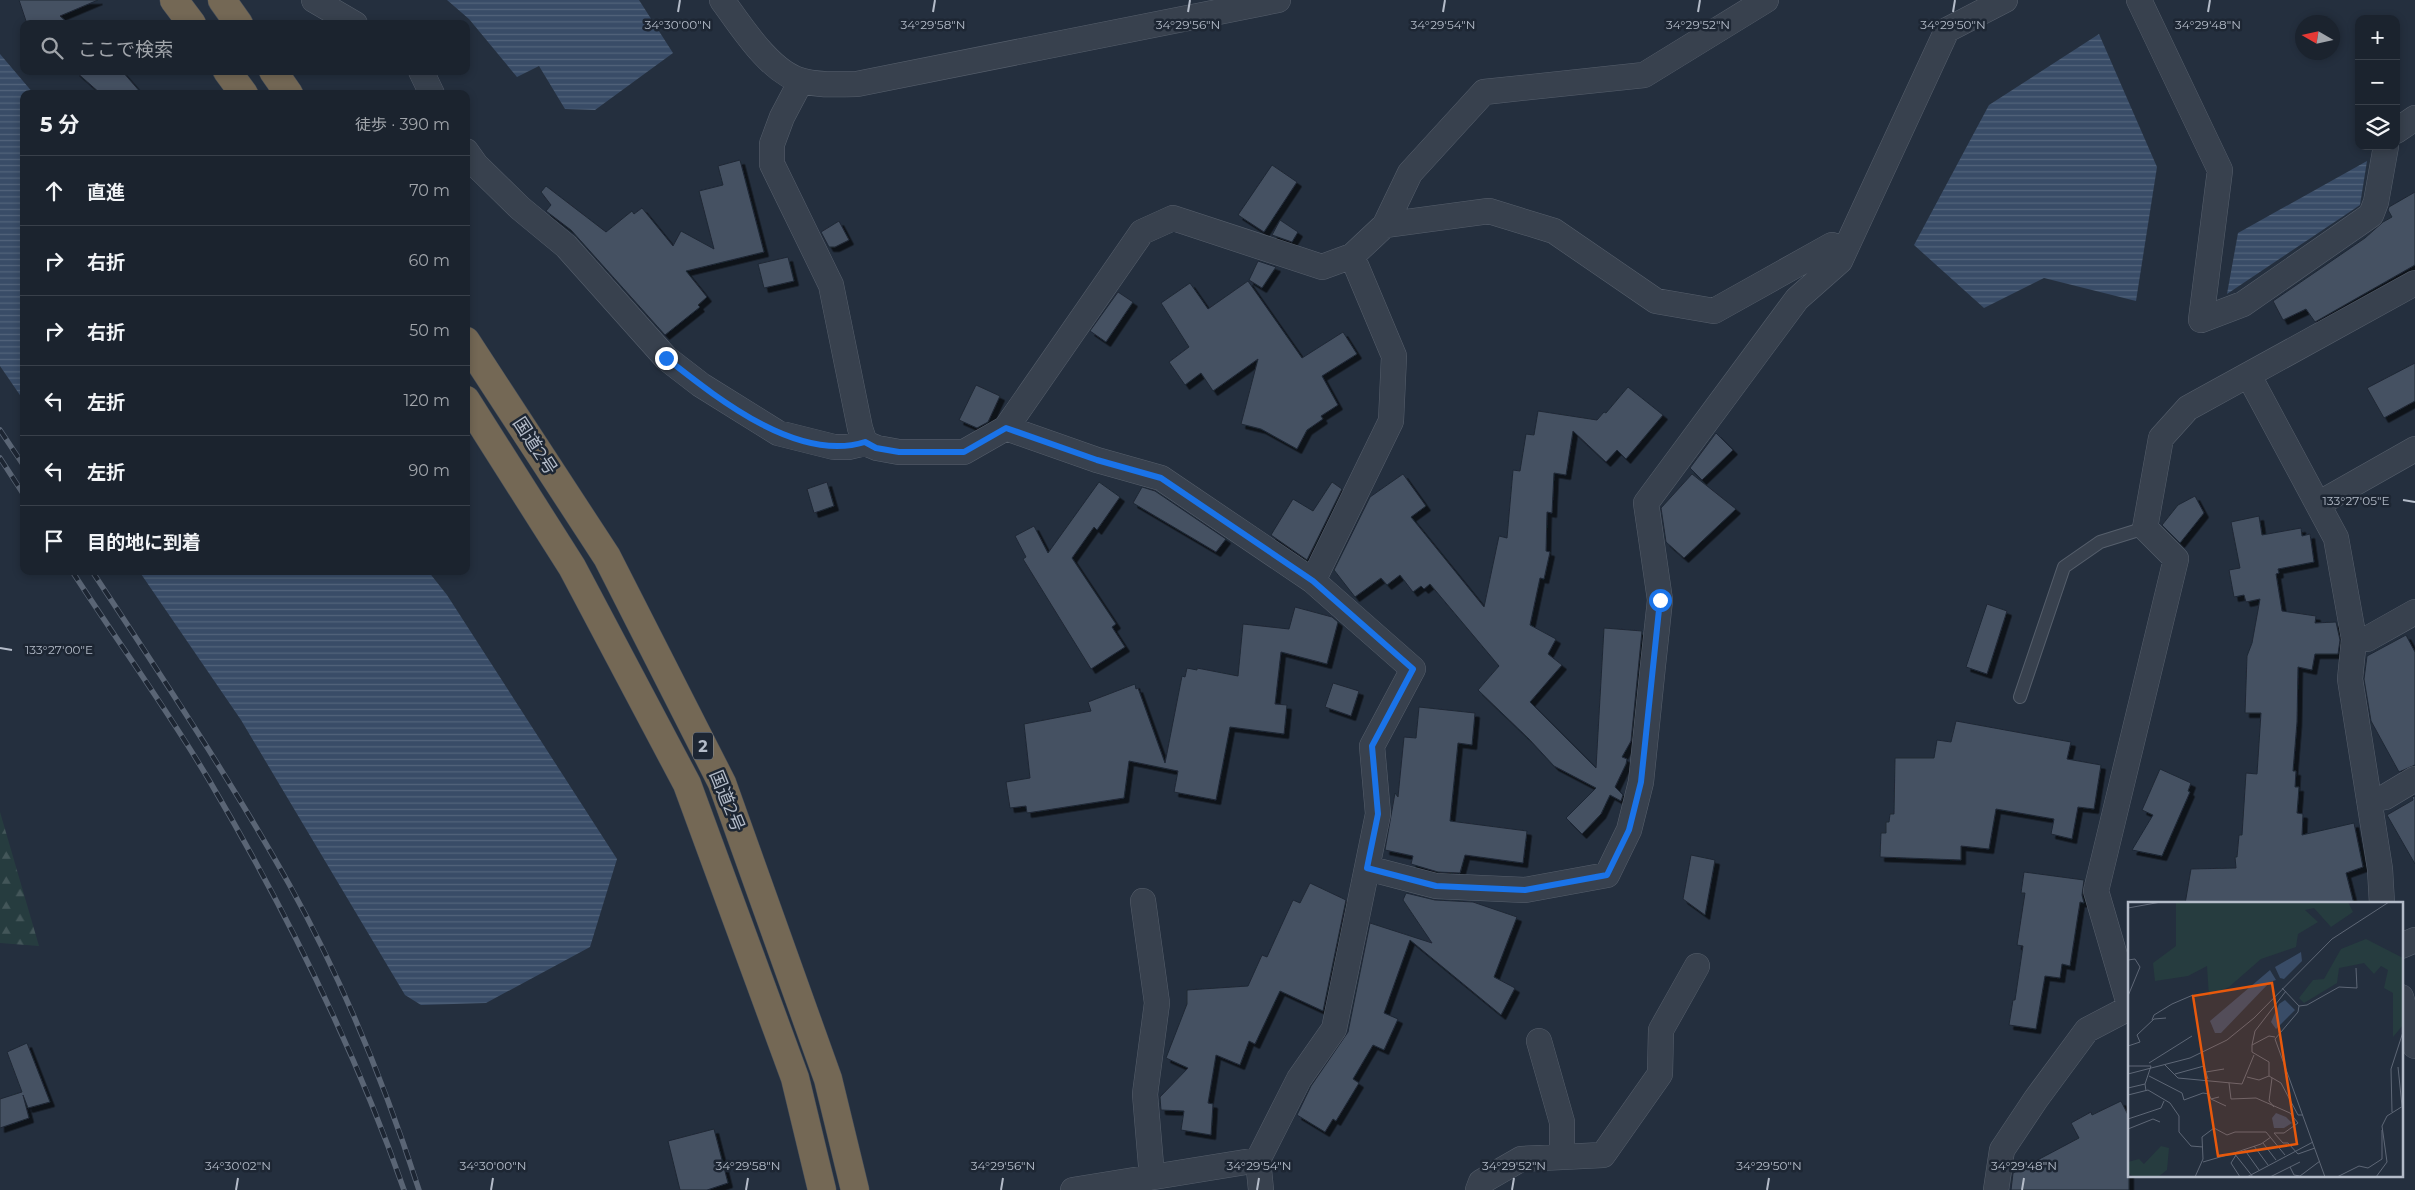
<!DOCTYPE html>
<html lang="ja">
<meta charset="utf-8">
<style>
body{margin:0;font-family:Montserrat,"Noto Sans JP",sans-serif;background:#242b36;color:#f1f3f6}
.controls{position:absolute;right:15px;top:15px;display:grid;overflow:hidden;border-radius:10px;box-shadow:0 2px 8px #0003}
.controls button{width:45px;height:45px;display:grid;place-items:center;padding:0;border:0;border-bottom:1px solid #39404a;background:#1b232e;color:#f1f3f6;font:25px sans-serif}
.compass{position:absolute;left:2295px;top:15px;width:45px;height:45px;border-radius:50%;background:#1b232e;box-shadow:0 2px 8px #0003;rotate:279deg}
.stop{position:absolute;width:15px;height:15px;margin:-11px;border:4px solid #1a73e8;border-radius:50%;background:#fff}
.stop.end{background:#1a73e8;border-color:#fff;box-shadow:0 1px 5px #0008}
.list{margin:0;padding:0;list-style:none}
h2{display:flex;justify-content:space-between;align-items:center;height:65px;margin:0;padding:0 20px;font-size:21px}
h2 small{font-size:16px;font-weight:400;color:#a0a4aa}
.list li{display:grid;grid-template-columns:32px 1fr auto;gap:15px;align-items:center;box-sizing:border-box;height:70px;padding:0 20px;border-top:1px solid #39404a}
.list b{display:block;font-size:19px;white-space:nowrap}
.list em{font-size:16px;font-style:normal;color:#a0a4aa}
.icon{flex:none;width:28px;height:28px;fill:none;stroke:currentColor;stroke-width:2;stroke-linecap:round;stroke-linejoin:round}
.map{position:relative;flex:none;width:2415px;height:1190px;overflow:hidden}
.search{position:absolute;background:#1b232e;box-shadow:0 2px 8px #0003;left:20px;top:20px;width:450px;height:55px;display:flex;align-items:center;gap:12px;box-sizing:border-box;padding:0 18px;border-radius:10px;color:#a0a4aa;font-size:19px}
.panel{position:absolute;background:#1b232e;box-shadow:0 2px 8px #0003;left:20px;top:90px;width:450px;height:485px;border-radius:10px}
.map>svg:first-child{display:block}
.forest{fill:url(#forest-firs)}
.water{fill:url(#water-rules)}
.building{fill:#455162;stroke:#1f2835;filter:url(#shadow)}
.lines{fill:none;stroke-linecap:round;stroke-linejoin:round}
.lane-casing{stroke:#565f6c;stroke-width:14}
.street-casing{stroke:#565f6c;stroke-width:26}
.highway-casing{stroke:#434c59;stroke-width:29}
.lane{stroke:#38414e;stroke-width:12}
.street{stroke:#38414e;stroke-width:25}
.highway{stroke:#746855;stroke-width:28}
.rail-casing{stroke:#5a6575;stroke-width:5.5}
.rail{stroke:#1d2633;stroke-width:4;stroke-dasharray:11;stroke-linecap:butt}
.route{stroke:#1a73e8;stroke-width:6}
.ticks{fill:none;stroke:#b4bcc9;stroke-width:2}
.labels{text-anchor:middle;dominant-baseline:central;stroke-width:5;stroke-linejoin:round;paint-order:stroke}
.shield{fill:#1d2633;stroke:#878f9c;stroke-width:1}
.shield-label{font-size:16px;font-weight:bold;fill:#b4bcc9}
.street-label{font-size:18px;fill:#b4bcc9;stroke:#1d2633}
.inset-road{fill:none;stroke:#5e6776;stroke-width:1}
.view{fill:#e8590c;fill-opacity:0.15;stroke:#e8590c;stroke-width:2.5}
.inset-edge{fill:none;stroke:#b4bcc9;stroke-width:2.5}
.ticks-label{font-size:12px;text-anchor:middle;fill:#b4bcc9;stroke:#1d2633;stroke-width:5;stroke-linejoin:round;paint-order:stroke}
</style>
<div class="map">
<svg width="2415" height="1190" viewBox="0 0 2415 1190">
<defs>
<pattern id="forest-firs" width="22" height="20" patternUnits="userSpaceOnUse" patternTransform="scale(1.25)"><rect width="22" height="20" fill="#263c3f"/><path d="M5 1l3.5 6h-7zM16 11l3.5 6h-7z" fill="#435659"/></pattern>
<pattern id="water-rules" width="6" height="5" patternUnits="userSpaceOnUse" patternTransform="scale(1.25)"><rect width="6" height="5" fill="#394c67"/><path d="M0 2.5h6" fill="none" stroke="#53647b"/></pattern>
<filter id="shadow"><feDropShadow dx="4.5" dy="4.5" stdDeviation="0" flood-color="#0009"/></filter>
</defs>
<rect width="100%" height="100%" fill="#242f3e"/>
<path class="forest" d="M0,812L39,946L0,943Z"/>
<path class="water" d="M447,0H639L673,53L595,110L565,109L539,66L517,77L469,19Z
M2099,34L2157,167L2136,301L2044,278L1984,308L1914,245L1989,105Z
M0,54L34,94H24V401L0,366Z
M2367,161L2360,205L2227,294L2238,233Z
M139,571H428L447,595L617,859L590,947L486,1003L421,1005L405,995L241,720Z"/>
<path class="building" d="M19,0H98L60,16L69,24H27Z
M75,71H122L142,94H101Z
M740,160L764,252L686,271L707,297L698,305L700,307L665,335L571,230L546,211L551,205L541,192L546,186L606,232L632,211L634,214L642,208L673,246L681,231L714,249L699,191L723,185L718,166Z
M1272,165L1297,182L1264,232L1238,215Z
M2415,192V265L2315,322L2306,309L2283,320L2273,301L2365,238L2383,222L2392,217L2388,210L2389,207Z
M1280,220L1298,232L1292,242L1272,235Z
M839,221L849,240L835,247H829L821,232Z
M788,257L794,281L764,288L758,264Z
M1258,261L1276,267L1262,288L1249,280Z
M1248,281L1302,358L1343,332L1357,354L1322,376L1338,405L1321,416L1323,419L1307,430L1297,449L1261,429L1241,424L1258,359L1213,391L1201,373L1185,385L1169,362L1189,347L1161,303L1190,283L1208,309Z
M1118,292L1133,302L1106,342L1090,331Z
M2415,363V401L2384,418L2367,388Z
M976,385L1000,396L988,422L977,428L959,420Z
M1628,387L1663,415L1626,459L1617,450L1606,462L1573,431L1566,475L1554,473L1552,513L1547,512L1546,551L1550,552L1544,579L1540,578L1530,625L1556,639L1548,654L1562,665L1530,702L1596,768L1604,628L1642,631L1631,741L1622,757L1627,759L1626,764L1615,787L1623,795L1621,801L1610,795L1601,814L1582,834L1566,818L1596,788L1554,766L1529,739L1478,690L1499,666L1430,584L1424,589L1421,586L1413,592L1400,575L1387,585L1381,578L1355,597L1334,570L1370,497L1403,474L1426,506L1411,517L1484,607L1499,536L1507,538L1513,470L1520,471L1526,434L1534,435L1538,411L1597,420L1604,412L1606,413Z
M1716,433L1733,450L1702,480L1690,468Z
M1692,474L1736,509L1684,558L1666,542L1661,508Z
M827,482L834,506L814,513L807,489Z
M1099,482L1120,497L1097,530L1094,527L1072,558L1116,624L1112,627L1125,647L1091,669L1023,559L1026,557L1015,536L1034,526L1048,553Z
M1332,482L1342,489L1307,560L1271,535L1293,499L1313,511Z
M1142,487L1155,491L1226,539L1216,552L1133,503Z
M2195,496L2204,513L2180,543L2162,525L2178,505Z
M2259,516L2262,535L2301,528L2302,536L2310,534L2314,562L2278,569L2279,573L2276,574L2282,611L2316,616L2315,623L2336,622L2340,640L2338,654H2315L2312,670L2298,667L2297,722L2293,771H2296L2295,787H2299L2297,813L2303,814L2302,835L2354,823L2363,867L2346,873L2354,904H2185L2191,869L2236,868L2235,857H2237L2239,835H2242L2246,773L2257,774L2261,713H2245L2247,656L2252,643L2260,599L2246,602L2244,595L2234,597L2229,570L2240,568L2231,522Z
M1987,604L2007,611L1987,674L1966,667Z
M1295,607L1332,617L1338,622L1327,664L1281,652L1275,704L1287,705L1284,734L1230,727L1216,800L1174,792L1178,771L1129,761L1124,798L1027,813L1026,806L1010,808L1006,782L1030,778L1024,724L1091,711L1088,702L1135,684L1136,689L1138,688L1165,763L1182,676L1185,677L1187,668L1197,670V668L1238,676L1243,624L1289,629Z
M2406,635L2415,652V765L2399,772L2371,721L2364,679L2367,656Z
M1333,683L1359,691L1351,716L1325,707Z
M1419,707L1475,713L1472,745L1458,743L1450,821L1527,831L1523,863L1465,855L1460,873L1438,872L1411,864L1413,856L1385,850L1395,793L1398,797L1404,737L1416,738Z
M1956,721L2071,742L2067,759L2101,765L2094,809L2078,807L2072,839L2051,834L2054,819L1996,809L1989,849L1961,846V860L1880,857L1881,833H1886V822H1889L1890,814H1894L1895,758H1934L1937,740L1951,742Z
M2160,769L2191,783L2188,791L2190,792L2162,856L2132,850L2153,815L2142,810Z
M2415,796V864L2387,815L2413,800L2412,797Z
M1691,855L1715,860L1705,915L1683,899Z
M2024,872L2084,880L2082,895L2084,903L2080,902L2070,966L2062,964L2060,978L2045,976L2036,1029L2009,1025L2013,1000H2015L2023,946L2017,945L2025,893H2021Z
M1310,883L1346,900L1323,1011L1280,991L1255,1044L1249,1041L1240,1065L1216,1055L1208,1103L1213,1104L1211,1135L1181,1130L1184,1111L1161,1110L1160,1097L1188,1068L1166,1058L1187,1004V990L1248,986L1262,955L1267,957L1293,900L1300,903Z
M1406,893L1435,900L1473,902L1517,917L1494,977L1515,988L1501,1015L1410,940L1384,1013L1398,1019L1384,1050L1373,1045L1353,1079L1359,1083L1336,1121L1333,1119L1325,1132L1297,1115L1311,1086L1348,1032L1370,923L1432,943L1403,900Z
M27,1043L50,1102L28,1108L23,1095L29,1118L0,1128V1099L22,1092L7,1052Z
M2121,1101L2129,1117V1190H2011L2013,1173L2079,1138L2071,1123L2091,1112L2092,1115Z
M714,1129L728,1183L707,1190H680L668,1141Z"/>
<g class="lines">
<g class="lane-casing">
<path id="lane" d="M2020,697L2064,567L2100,542L2145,528"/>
</g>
<g class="street-casing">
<path id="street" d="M314,0L355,24
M722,0C741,26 771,74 803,81C821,86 839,84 857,84L1278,0
M2139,0L2220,170L2201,320L2243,304L2371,215L2376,202L2386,146
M421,71L432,94
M801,81L782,117L772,144V164L831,285L860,428L865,443L877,448L899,452H964L1006,428L1142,232L1173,218L1322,267L1352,256L1385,225L1410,173L1484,92L1644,75L1766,0
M2396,131L2415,118
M466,151L476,165L520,208L566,246L666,358L701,385L778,433L834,447H848L865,443
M1385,225L1489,211L1554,231L1656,301L1714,311L1832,245L1844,250
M2249,376L2336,538L2354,639L2350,679L2380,869L2382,904
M1006,428L1097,460L1161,478L1313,581L1413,669L1372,746L1378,814L1334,1029L1299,1079L1258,1160L1261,1190
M2318,504L2415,449
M1313,581L1391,421L1394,356L1352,256
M2354,639H2367L2415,612
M2369,800L2385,797L2415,779
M1367,868L1436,886L1525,890L1607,875L1629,830L1641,782L1653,665L1660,600L1646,503L1797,299L1840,261L1947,30L2005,0
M1143,901L1157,1003L1145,1094L1152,1177
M2401,946L2415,940
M2401,997L2415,1046
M2129,1004L2096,891L2176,559L2145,528L2161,438L2188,408L2415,283
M1562,1157L1603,1155L1660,1074L1661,1030L1697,966
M1073,1190L1258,1160
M1478,1190L1481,1182L1521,1159L1562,1157V1122L1539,1041
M1996,1190L2002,1150L2036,1099L2087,1030L2129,1008"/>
</g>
<g class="highway-casing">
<path id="highway" d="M174,0L192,24
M222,0L239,24
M227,71L244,94
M273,71L289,94
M466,341L607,557L722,783L828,1079L855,1190
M466,400L572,567L687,784L795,1078L822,1190"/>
</g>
<use href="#lane" class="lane"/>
<use href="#street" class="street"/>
<use href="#highway" class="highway"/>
<g class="rail-casing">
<path id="rail" d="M0,430L24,466
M0,458L24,495
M72,571C117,641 167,709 209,780C286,911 354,1046 404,1190
M92,571C160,674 229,777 289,884C343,981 385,1085 419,1190"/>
</g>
<use href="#rail" class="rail"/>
</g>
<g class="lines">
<path class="route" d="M666,358C717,398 797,463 865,442L876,448L899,452H964L1006,428L1097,460L1161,478L1313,581L1413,669L1372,746L1378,814L1367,868L1436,886L1525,890L1607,875L1629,830L1641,782L1660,600"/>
</g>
<path class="ticks" d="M678,12L680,0M933,12L935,0M1188,12L1190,0M1443,12L1445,0M1698,12L1700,0M1953,12L1955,0M2208,12L2210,0M2403,500L2415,502M0,648L12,650M236,1190L238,1178M491,1190L493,1178M746,1190L748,1178M1001,1190L1003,1178M1257,1190L1259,1178M1512,1190L1514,1178M1767,1190L1769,1178M2022,1190L2024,1178"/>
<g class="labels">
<rect class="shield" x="693" y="732.5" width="20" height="27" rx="4"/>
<g class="shield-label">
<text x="703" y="746">2</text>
</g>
<g class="street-label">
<text transform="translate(535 446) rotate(57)">国道2号</text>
<text transform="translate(727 801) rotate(68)">国道2号</text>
</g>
</g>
<g transform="translate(2128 902)">
<rect width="275" height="275" fill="#242f3e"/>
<path d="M48,0H220L225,10L203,25L186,6L177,8L190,20L170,32L168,45L133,57L101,85L81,94L79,64L60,74L27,79L25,61L48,44ZM238,37L275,56V123L265,135V91L256,86L260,68L253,64L246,72L236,61L211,66L209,81L176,101L171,96L185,78L196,77L213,47ZM33,244L41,246L39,268L30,275H6L0,271V260L11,257L16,262Z" fill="#263c3f"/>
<path d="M173,50L174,59L156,77L152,76L147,65ZM142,68L148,78L142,80L93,131H87L82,119ZM157,98L167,108L148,127L143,120L151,102ZM148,211L158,215L164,221L156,226H146L144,216Z" fill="#394c67"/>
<path class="inset-road" d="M0,6L33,0M0,58L7,57L12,65L0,94M154,86L171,104L179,103L211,85L229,86L228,66M171,104L170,110L147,137L197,275M24,118L26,113L44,102L65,93M147,135L141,134L124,143V150L141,160V174L153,181L170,213H175M124,143L127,129L158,89M0,144L12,140L9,133L26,117L38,116M21,161L64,134M37,163L50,176L114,182L126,153M0,164H23L17,182L18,189M270,165L274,204M78,170L96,167M0,172L62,156L99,138L126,116L204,37L261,0M47,172L76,164L80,177M21,174L54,191L56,198L75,191L81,192L83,197L91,195M119,175L131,178L141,174M144,176L141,199L146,205M101,181L103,197L128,196L162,211L170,221L156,231H146L155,241H160L170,252L187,246M0,186L17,182M0,193L20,188L42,201L51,214V230L63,244L75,245M83,197L98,204M264,210L263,167L275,130M0,217L33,206L36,199M0,227L25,217L32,220M135,241L148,258M126,244L140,263M116,247L131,268M108,253L103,261L112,275M75,260L106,251M162,265L166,273L172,274L192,259M67,275L75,257L74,235L86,226L99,233L107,230H138L157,253M119,275L185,240M125,275L106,251L133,242L143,235M142,275L172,260M209,275L231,264L240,266L254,257V228M248,275L259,260L254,224L259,214L275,204"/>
<path class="view" d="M144,81L169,242L90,254L65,94Z"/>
<rect width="275" height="275" class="inset-edge"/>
</g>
<g class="ticks-label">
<text x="678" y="29">34°30'00"N</text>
<text x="933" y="29">34°29'58"N</text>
<text x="1188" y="29">34°29'56"N</text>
<text x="1443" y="29">34°29'54"N</text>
<text x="1698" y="29">34°29'52"N</text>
<text x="1953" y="29">34°29'50"N</text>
<text x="2208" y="29">34°29'48"N</text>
<text x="2356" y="505">133°27'05"E</text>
<text x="59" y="654">133°27'00"E</text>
<text x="238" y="1170">34°30'02"N</text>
<text x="493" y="1170">34°30'00"N</text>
<text x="748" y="1170">34°29'58"N</text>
<text x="1003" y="1170">34°29'56"N</text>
<text x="1259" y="1170">34°29'54"N</text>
<text x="1514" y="1170">34°29'52"N</text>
<text x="1769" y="1170">34°29'50"N</text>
<text x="2024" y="1170">34°29'48"N</text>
</g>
</svg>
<div class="controls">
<button>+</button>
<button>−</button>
<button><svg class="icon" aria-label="layers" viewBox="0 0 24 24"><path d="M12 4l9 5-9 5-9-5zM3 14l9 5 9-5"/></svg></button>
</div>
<svg class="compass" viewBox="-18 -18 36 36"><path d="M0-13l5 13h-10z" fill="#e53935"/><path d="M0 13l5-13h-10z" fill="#a0a4aa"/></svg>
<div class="stop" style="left:1660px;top:600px"></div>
<div class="stop end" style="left:666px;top:358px"></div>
<div class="search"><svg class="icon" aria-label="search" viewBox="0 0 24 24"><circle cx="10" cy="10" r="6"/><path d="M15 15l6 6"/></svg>ここで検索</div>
<section class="panel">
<h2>5 分<small>徒歩 · 390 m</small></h2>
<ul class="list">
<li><svg class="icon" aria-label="ahead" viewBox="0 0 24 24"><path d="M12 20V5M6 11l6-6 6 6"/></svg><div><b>直進</b></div><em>70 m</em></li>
<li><svg class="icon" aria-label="right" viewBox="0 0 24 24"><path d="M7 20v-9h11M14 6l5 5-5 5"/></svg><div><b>右折</b></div><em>60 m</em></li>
<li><svg class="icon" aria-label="right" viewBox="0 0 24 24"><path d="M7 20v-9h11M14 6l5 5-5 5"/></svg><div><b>右折</b></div><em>50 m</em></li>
<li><svg class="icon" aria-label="left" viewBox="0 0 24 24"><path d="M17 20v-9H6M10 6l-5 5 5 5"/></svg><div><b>左折</b></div><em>120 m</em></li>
<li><svg class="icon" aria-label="left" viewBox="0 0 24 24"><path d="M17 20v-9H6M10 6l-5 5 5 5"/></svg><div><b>左折</b></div><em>90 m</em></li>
<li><svg class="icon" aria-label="arrive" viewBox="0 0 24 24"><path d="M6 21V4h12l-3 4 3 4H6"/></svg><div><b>目的地に到着</b></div></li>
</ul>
</section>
</div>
